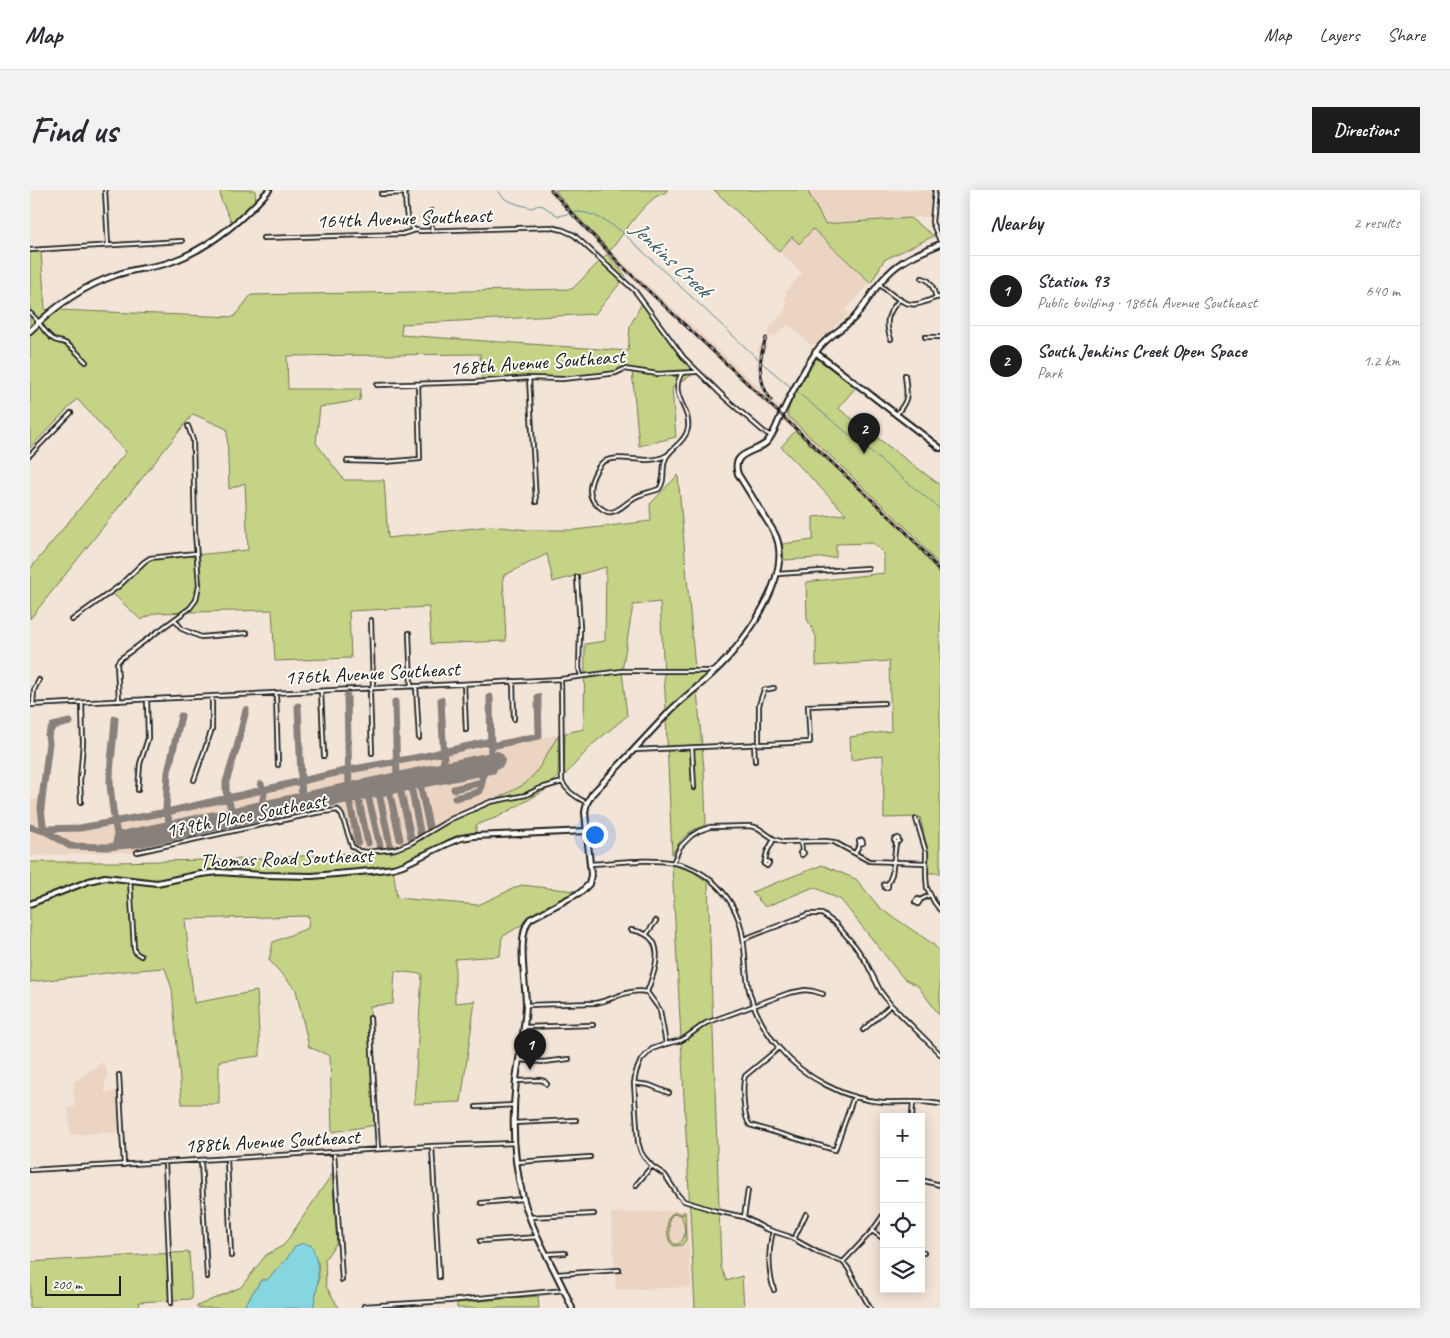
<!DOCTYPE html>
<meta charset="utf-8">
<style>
body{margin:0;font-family:Caveat,sans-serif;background:#f2f2f3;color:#2b2b33}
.controls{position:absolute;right:15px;bottom:15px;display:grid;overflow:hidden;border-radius:0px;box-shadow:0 2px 12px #0003}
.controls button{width:45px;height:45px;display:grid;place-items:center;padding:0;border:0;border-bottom:1px solid #e1e1e2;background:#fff;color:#2b2b33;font:25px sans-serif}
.scale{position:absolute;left:15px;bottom:12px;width:76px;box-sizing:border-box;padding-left:5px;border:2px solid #1c1c1c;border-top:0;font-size:14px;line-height:18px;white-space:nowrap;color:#1c1c1c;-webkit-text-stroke:4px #fdfcf7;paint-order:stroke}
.you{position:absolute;left:564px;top:644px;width:18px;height:18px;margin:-12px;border:4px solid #fff;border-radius:50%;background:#1a73e8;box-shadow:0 0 0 8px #1a73e833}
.badge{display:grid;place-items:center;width:32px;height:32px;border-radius:50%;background:#1c1c1c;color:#fff;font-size:16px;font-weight:700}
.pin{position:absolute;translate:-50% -41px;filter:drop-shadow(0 1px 2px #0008)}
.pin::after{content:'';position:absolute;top:26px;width:18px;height:15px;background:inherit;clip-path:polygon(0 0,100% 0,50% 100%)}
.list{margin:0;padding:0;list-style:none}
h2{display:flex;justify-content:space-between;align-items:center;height:65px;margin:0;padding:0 20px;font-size:21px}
h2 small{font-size:16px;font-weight:400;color:#7c7c81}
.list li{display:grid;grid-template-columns:32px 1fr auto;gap:15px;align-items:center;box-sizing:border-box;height:70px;padding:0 20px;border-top:1px solid #e1e1e2}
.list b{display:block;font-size:19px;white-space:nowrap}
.list p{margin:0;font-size:16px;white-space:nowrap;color:#7c7c81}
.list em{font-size:16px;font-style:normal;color:#7c7c81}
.icon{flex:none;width:28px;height:28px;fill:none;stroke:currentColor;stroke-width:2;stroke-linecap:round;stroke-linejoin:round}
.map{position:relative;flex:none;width:910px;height:1118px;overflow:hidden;border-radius:0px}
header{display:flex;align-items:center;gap:30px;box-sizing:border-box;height:70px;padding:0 25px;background:#fff;border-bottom:1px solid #e1e1e2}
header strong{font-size:24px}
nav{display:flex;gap:28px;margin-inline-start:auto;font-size:18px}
.intro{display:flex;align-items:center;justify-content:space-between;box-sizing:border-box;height:120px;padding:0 30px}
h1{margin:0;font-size:35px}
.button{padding:12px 22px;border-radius:0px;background:#1c1c1c;color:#fff;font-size:18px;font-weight:700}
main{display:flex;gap:30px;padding:0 30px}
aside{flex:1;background:#fff;border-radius:0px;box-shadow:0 2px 12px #0003}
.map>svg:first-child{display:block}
.built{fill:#ecd4c2}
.green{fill:#c5d386;stroke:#707851;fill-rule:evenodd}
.water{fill:#86d6e1;stroke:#5c8c92}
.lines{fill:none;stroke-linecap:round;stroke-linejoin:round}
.stream{stroke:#5c8c92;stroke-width:1}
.taxiway{stroke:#88807a;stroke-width:7}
.runway{stroke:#88807a;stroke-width:18}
.street-casing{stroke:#1c1c1c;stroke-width:6}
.secondary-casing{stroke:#1c1c1c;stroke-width:8}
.street{stroke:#fdfcf7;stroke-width:2.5}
.secondary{stroke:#fdfcf7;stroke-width:4}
.rail-casing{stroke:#1c1c1c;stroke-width:3}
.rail{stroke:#fdfcf7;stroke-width:1;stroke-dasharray:4;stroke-linecap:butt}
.labels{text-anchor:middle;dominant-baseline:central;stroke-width:4;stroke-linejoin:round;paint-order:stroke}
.street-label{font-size:21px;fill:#1c1c1c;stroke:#fdfcf7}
.water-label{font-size:22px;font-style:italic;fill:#415d61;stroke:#fdfcf7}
</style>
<header>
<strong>Map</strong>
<nav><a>Map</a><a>Layers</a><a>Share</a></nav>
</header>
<div class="intro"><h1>Find us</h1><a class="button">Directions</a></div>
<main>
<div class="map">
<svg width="910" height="1118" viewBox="0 0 910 1118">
<rect width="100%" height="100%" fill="#f3e4d8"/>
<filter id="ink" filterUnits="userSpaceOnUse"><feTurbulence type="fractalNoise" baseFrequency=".02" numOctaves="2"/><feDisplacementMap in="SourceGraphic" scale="10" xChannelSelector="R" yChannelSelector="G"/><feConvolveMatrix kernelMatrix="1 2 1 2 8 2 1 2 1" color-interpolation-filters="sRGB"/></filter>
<g filter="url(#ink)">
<path class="built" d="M519,0H525L542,21L568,49L732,200L729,193L727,177L729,162L727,159L738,146L739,138L756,119V112L754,109L757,105L755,103L772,83L749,61L762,47L782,39L841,93L815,120L819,124L785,154H782L781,155L758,134L744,148L740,145L732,166L730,182L737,201L747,215L884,345L910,377V385L883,351L858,326L735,214L689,169L596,82L587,76L535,19Z
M777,0H910V29L905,26L794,34Z
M529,544L507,581L495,594L382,652L365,659L337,662L329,661L322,656L312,626L307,620L286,623L106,663L81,662L0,666V609L13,611L14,637L22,645L90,633L313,584Z
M73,872L78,885L75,894V902L89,901L92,942L40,945L38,918L45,917L43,892Z
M657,1020L661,1097L586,1100L581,1023Z"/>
<path class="green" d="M190,0H225L226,11L202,33L191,10Z
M525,0H638C634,5 629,4 624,8C607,22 594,43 580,61L542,21Z
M684,0H777L795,34L880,28L904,46L854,70L841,93L783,39L769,54L762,47L749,61Z
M0,61H11L15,119L19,120L0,137Z
M577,64L596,86L565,124L372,134L371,145L598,161L600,136L613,111L666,182L642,198L646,247L609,256L602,180L594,179L564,186L452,191L450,164L257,166L258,199H331L330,210L290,217L286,253L314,290H354L358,348L461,336L498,340H545L621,331L620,314L648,285L665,479H683L636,521L630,412L603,415L592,481L597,526L563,554L534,586L535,543L554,539L555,454L575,451L576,377L523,392L517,364L473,386L476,451L401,454L399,417L319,421L321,468L245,471L242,420L125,423L111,430L82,403L96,393L117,371L121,369L218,360L215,293L199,299L197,239L163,224L0,429V379L96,262L47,209L0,258V144L27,120L204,127L221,105L542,99Z
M784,167L826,197L808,218L910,295V377L884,345L757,225L761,211Z
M765,241C814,286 872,331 910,386V683H898L899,666L890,627L854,628L853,565L821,570L820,547L861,541L859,471L786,476V446L777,429L776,392L854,383V364L843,353L806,354V367L754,370L752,354L783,350V327L816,324L751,257Z
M667,501L674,579L676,635C659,640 649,649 642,665L636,528Z
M529,544L528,587L520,594L521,597L468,627L446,635V644C415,647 392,667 363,678L367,708L448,715L491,695L546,701L499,726L493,734L472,747L470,766L425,769V813L445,811L431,912L384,914L392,784L365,781L363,814L340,816L346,935L302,942L300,866L279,857L266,800L239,770L243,752L278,738L279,726L155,729L164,813L227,801L230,866L189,871V914H152L142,799L135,778L95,781L0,792V672H86L220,669L337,662L365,659L382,652L421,629L460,612L495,594L507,581Z
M642,675L660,680L678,692L691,1077L697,1091L712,1086L714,1118H665Z
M792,675L826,689L850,718L903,754L910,762V826L888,796L874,789L811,710L784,697L735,717L722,702Z
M302,984L307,1052L295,1069L296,1096L309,1118H283L289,1087L288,1072L265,1056L256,1070L237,1090H231L213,1118H167V1116L211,1097L236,1065L254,1055Z
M653,1022H655L656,1050L652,1055L644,1056C636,1051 637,1038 638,1029L643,1023H649L653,1025ZM643,1024L650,1025C656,1032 658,1056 644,1054L640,1049L639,1029Z
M159,1062L162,1109L109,1112L110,1118H0V1072Z
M508,1106L509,1118H427V1113Z"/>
<path class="water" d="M274,1053L282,1056C291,1080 289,1093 283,1118H213L231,1090H237L256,1070L265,1056Z"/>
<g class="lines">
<path class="stream" d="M467,0L475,9L487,14L502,18L508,15L513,16L528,26C535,25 541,23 548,22C563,22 579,33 591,41L728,169
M731,172L762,198
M766,201L910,319"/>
<path class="taxiway" d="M317,506L319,601
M411,510L414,571L411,582
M365,512L367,591
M268,516L272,611
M85,529C84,550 80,570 80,591C81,613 85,634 89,656
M40,532L23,536L18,545L19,553L11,618L13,635L17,642L40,656L77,657L109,654
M461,556L509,546L508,507
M396,585L397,592
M390,594L400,641
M381,596L391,647
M370,598L382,652
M424,599L452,592
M359,600L370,649
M349,603L361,660
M338,605L350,656
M297,606L310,611
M328,607L338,653
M425,608L442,604L450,601L454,581
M319,609L328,652
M231,620L234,604L231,594
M205,633L196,601V592L207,557L216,520
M0,637L17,642
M15,639L50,638L137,622L319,580L395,566L461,551
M107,646L109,654L310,611L463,580L461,571L460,507
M143,647L136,619L138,582L151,526"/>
<path class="runway" d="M92,650L466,570"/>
<g class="street-casing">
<path id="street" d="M75,0L78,55
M375,0C376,13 374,33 385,40
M905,0L902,32L910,51
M351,4L375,3
M401,21L402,41
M233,48L372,44L386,40L390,41L520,37L533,40L544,45L605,101L654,168L695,208L733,241L741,246
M0,60L152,51
M892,88C902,90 903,99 906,107
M849,94C859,102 874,117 887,114C895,113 902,108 910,107
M0,123C10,131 12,141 23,149C27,152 31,151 35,153C43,157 49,165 56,172
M895,147H910
M861,149C854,132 858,122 870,109
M499,188L506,312
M347,195L445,192L499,188L532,189L571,185L586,183L594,179L628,184L666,182
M866,225C880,208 877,206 875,185
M0,265L41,223
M637,265C617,277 589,262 573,272C570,274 568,278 566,281C559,294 556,309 571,318C574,320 577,323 581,322C590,321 597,312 604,308C609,304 622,302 629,299C637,289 630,276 637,266C643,257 656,250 658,238C661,218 638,205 652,183
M317,271L354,272L390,269L388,194
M747,384L838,378
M547,387L550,438L549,478L551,486
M42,430L89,396L114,372L120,368L166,363
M145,430L152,439L171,447L217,443
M341,430L343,494L340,504L342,563
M379,443L381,496
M531,489L532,592C537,602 547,608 557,613
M483,491L484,529
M434,494L436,540
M386,496L389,548
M291,501L294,566
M246,504L248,575
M89,511L87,473L90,469L160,418L166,410L169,395L165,342L163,250L158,236
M0,515L531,489L592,481H685
M3,515L4,500L9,490
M724,554L725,571
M729,554V515L734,500L744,498
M662,558L664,598
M605,560L780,552L778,516L854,513
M164,590L182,539V506
M108,600L110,574L118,548L117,509
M51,612L50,591L53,553L52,513
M886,629L896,662V686L897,698L904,712L910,720
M771,652L772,661L774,663L772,665L770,663L772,661
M107,662L286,623L308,620L312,626L322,656L329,661L337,662L365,659L381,653L421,629L460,612L496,605L508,599L532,592
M825,663L830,654L829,651L832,650L833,653L830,654
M736,671L734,674L737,676L739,673L735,670L737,662L744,649
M643,673L650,657L661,646L669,641L680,637L720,636L728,638L744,649L753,652L796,651L804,652L839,671L896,673
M560,674C587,673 617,668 644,673C681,680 708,711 713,748C716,767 715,786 720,804C731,843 760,877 796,895C813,904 834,911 853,912C872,913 891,910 910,914
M100,690L104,759L106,763L111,766
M854,694H858V697L855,698Z
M858,694L862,684L866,653L864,650L865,649L868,648L869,651L866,653
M888,709L890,711L888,714L885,712Z
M890,710L900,705
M601,740C639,745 626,778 617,802L630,820L636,854
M616,745L626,731
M714,749L779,724H792L806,734L825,756L836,772L851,802L861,815L910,864
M793,804L783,801L775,800L759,803L676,833L652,850L636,854L622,859L611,870L606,882L604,893L608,952L611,962L614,967L622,976L635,985L648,1005L654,1011L686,1021L714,1027L736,1039L758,1046L789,1063L813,1072L818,1078L840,1118
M496,815L565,813C584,810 597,798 617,802
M340,828L348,959
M494,837L563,835
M833,840L861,815
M749,858L715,886C712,897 713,927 720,935L805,960L824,906
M489,870L513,872L539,869
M89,885L94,975
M486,891L510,890L514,891L517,894
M604,893L619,895L639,903
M446,917L484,915
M882,927L883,912
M484,933L546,930
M402,956L409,1087
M304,962L312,1090
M197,968L201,1066
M171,970L177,1087
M135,972C137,1019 139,1066 141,1113
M487,972L560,967
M0,980L402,956L485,953
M891,990L910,995
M606,995L622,976
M451,1013L493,1009
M500,1027L564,1024
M714,1027L718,1000
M743,1041C738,1061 738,1081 744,1100
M842,1041L854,1049
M764,1049L776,1024
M450,1051L508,1047
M891,1062L894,1063
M517,1064L535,1063
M813,1072L842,1041L854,1024
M527,1084L589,1080
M334,1116L418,1111L535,1100"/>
</g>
<g class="secondary-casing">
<path id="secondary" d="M0,141C24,117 53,96 86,85C102,79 121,78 138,73C177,60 212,30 239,0
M785,162L910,258
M0,714L59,691L75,687L127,693L171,684L189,682L233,685L282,686L341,681L363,678L373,675L419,653L431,648L444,646L557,641
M542,1118C527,1081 503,1046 493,1007C483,970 482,928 486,890C489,865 495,840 496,815C496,793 486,745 500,729L551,702L559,694L561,685L555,622L557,613L562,604C588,577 614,549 640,521C654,507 671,495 685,481C714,454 766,382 744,342L708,284C700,261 727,263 737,252C745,243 748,231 753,221C762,202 772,183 784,165C793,149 810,141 823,129C836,115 844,97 858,84C872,69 892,62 910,54"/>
</g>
<use href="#street" class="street"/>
<use href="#secondary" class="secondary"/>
<g class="rail-casing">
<path id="rail" d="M521,0L544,26L592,76L875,341L896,364L910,382
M736,148C728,170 727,191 741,210"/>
</g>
<use href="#rail" class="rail"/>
</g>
</g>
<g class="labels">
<g class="street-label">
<text transform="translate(374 28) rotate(-2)">164th Avenue Southeast</text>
<text transform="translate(507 172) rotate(-4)">168th Avenue Southeast</text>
<text transform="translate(342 483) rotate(-3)">176th Avenue Southeast</text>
<text transform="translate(216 625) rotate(-11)">179th Place Southeast</text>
<text transform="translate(256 668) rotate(-2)">Thomas Road Southeast</text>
<text transform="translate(242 951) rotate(-3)">188th Avenue Southeast</text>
</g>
<g class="water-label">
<text transform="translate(641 69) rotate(43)">Jenkins Creek</text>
</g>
</g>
</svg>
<div class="controls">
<button>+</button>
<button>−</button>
<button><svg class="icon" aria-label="locate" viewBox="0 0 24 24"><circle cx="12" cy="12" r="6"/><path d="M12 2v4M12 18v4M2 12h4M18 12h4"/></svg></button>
<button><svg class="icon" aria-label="layers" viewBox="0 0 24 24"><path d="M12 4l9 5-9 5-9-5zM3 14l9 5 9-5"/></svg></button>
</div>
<div class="scale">200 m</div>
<div class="you"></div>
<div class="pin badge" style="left:500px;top:880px">1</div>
<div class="pin badge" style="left:834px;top:264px">2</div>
</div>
<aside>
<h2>Nearby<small>2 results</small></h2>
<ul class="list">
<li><span class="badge">1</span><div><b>Station 93</b><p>Public building · 186th Avenue Southeast</p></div><em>640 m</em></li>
<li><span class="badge">2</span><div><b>South Jenkins Creek Open Space</b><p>Park</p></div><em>1.2 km</em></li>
</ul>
</aside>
</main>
